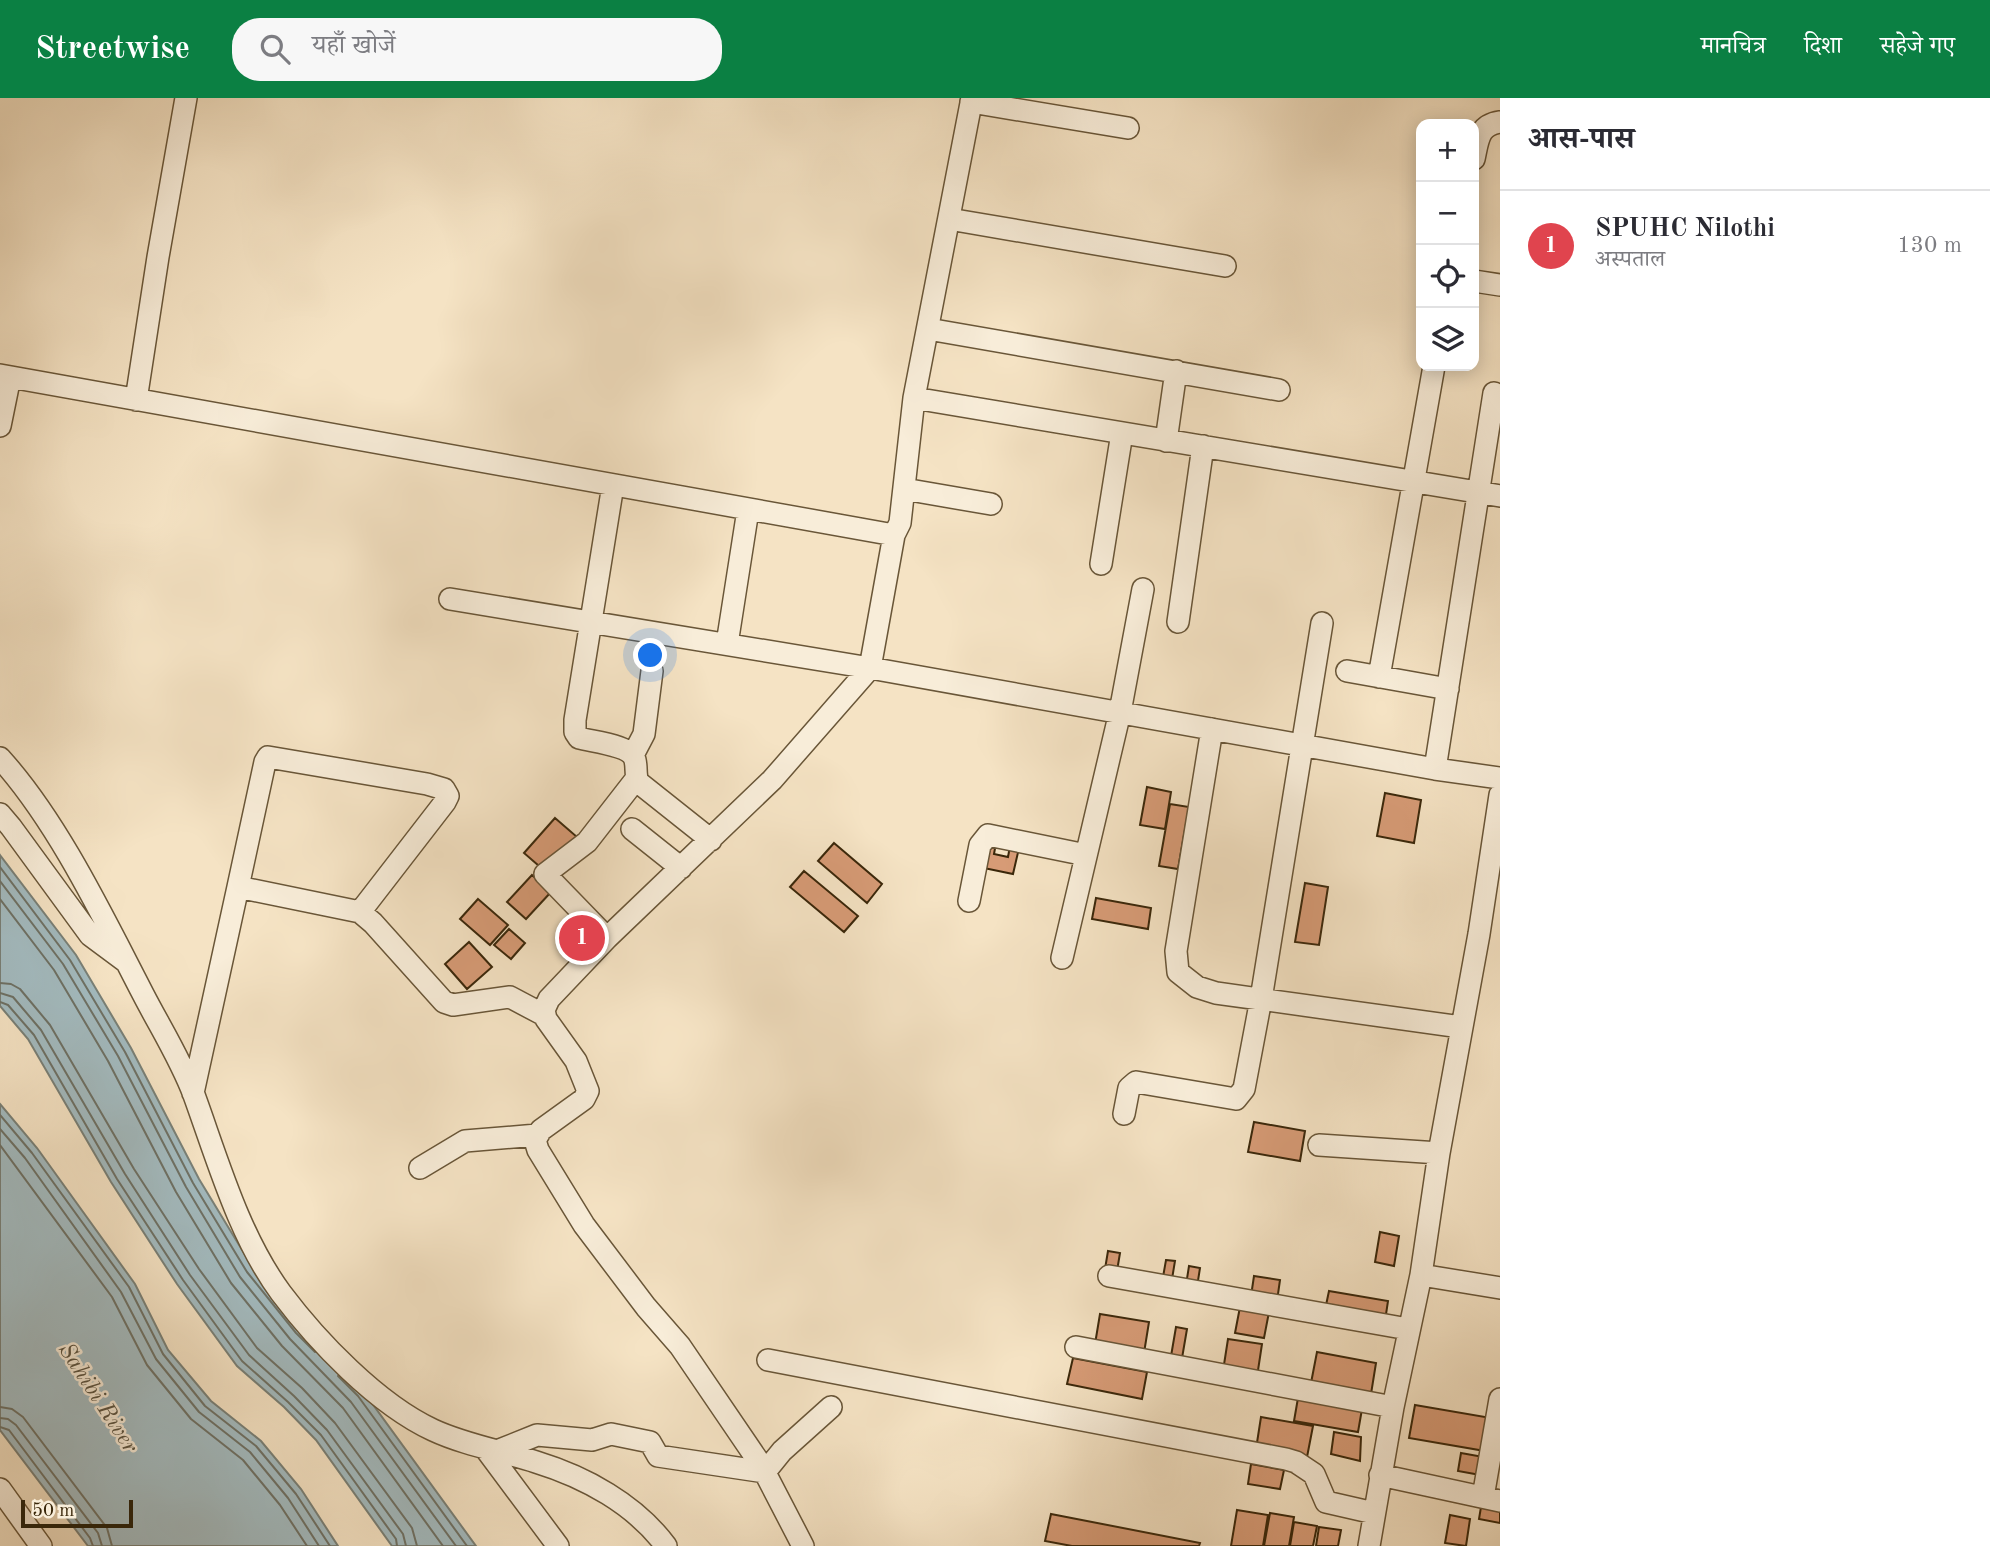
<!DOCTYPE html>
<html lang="hi">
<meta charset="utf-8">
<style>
body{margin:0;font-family:"Old Standard TT","Noto Serif Devanagari",serif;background:#f7f7f7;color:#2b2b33}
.controls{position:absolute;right:21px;top:21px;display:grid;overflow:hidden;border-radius:14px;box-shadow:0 4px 18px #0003}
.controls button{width:63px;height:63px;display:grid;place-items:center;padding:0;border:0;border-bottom:2px solid #e1e1e2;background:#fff;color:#2b2b33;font:35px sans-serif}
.scale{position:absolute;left:21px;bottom:18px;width:112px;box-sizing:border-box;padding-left:7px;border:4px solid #3a270a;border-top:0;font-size:19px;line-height:24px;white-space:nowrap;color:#3a270a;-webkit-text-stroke:5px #f8edd9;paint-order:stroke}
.you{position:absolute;left:651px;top:558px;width:24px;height:24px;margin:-18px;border:5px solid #fff;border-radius:50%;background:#1a73e8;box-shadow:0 0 0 10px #1a73e833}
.badge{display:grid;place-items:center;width:46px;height:46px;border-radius:50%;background:#0b8043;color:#fff;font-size:23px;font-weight:700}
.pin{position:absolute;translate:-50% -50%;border:4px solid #fff;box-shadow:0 2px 7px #0006}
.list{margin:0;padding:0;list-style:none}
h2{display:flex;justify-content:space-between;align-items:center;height:91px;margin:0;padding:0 28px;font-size:30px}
h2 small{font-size:23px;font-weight:400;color:#7c7c81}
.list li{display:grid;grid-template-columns:46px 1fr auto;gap:21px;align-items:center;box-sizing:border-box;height:112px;padding:0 28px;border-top:2px solid #e1e1e2}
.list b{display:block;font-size:26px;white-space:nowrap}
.list p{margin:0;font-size:23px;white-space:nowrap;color:#7c7c81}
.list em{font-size:23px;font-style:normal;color:#7c7c81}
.icon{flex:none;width:38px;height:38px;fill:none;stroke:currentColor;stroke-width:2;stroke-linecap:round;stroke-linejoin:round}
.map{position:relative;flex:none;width:1500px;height:1448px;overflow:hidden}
header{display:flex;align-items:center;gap:42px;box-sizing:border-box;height:98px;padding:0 35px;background:#0b8043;color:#fff}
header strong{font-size:33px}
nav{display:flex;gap:38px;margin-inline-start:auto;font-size:24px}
.search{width:490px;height:63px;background:#f7f7f7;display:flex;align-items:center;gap:18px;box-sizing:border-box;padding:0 24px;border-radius:28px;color:#7c7c81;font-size:26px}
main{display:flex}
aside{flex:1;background:#fff}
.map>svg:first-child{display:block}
.water{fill:#a3bbc0;stroke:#798077;stroke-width:2}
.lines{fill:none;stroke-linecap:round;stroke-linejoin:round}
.shore{stroke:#6e7165;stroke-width:2}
.building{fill:#d79b76;stroke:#3a270a;stroke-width:2}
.minor-casing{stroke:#695638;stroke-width:24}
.minor{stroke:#f8edd9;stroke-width:21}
.labels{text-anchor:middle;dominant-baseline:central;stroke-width:5;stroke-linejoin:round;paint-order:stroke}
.water-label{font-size:23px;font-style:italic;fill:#5a5341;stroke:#f8edd9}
</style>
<header>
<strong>Streetwise</strong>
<div class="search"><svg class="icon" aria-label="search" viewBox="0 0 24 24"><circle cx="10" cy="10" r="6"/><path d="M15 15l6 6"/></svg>यहाँ खोजें</div>
<nav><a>मानचित्र</a><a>दिशा</a><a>सहेजे गए</a></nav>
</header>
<main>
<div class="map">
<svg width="1500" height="1448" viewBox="0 0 1500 1448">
<rect width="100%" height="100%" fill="#f5e3c4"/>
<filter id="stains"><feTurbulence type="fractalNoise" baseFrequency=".00286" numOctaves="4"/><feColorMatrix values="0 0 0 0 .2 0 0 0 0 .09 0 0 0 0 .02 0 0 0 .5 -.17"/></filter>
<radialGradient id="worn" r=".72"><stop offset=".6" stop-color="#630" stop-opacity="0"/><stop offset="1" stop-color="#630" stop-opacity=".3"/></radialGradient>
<path class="water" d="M0,757L76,857L131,950L199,1081L253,1170L363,1293L476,1448H392L316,1342L284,1309L237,1268L177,1186L111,1084L28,941L0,908Z
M0,1006L37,1050L135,1186L168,1252L211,1303L261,1343L301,1391L338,1448H88L0,1332Z"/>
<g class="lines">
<path class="shore" d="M0,769L70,862L125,954L193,1085L247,1174L296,1235L315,1254
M0,783L63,866L118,958L186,1089L240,1179L290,1241L351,1304L456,1448
M0,801L54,872L108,963L176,1094L231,1185L282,1248L343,1310L443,1448
M0,885L11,886L20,891L50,927L134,1071L199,1171L257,1250L302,1290L335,1325L412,1430L417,1448
M0,895L13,899L41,932L125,1076L190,1177L249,1257L294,1298L327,1332L403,1436L406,1448
M0,904L8,907L34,937L117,1081L183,1182L242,1263L288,1304L321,1337L396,1441L397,1448
M0,1017L32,1055L129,1189L163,1256L205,1308L256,1348L296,1396L330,1448
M0,1031L25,1060L121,1194L156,1261L199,1314L250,1354L288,1400L319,1448
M0,1047L112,1199L147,1267L191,1321L243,1362L280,1407L307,1448
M338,1278L358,1298L467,1448
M0,1309L12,1311L23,1319L107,1430L112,1448
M0,1320L8,1321L16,1327L98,1435L102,1448
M0,1329L9,1332L90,1440L93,1448"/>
</g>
<path class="building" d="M1147,689L1171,694L1165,731L1140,727Z
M1385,695L1421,702L1414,745L1377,738Z
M1170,706L1189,709L1178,771L1159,768Z
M555,720L577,739L546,774L524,755Z
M985,743L996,745L994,756L1008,759L1010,748L1019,750L1013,776L979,769Z
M834,745L882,786L867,805L818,763Z
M804,773L858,818L844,834L790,789Z
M532,777L551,794L526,821L507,804Z
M1305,785L1328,789L1319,847L1295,844Z
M1096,800L1151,810L1148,831L1092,821Z
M478,801L508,827L490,847L460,821Z
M576,819L599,843L582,858L560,834Z
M509,831L525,845L511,861L494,847Z
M469,844L492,869L467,891L445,866Z
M1254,1024L1305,1033L1300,1063L1248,1054Z
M1380,1134L1399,1138L1394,1168L1375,1164Z
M1108,1153L1120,1155L1117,1173L1105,1171Z
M1166,1162L1175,1163L1172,1181L1163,1179Z
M1189,1168L1200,1170L1197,1189L1186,1187Z
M1254,1178L1280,1182L1277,1203L1251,1198Z
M1329,1193L1388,1203L1385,1223L1325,1212Z
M1240,1209L1269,1214L1264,1240L1235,1235Z
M1100,1216L1149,1224L1144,1255L1095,1246Z
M1176,1229L1187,1231L1181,1266L1170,1264Z
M1228,1241L1262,1246L1257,1279L1223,1273Z
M1317,1254L1376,1265L1371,1296L1311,1285Z
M1073,1260L1147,1274L1142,1301L1067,1286Z
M1298,1300L1362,1311L1358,1334L1294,1323Z
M1415,1307L1491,1320L1485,1353L1409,1340Z
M1261,1319L1313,1328L1307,1359L1256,1351Z
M1334,1334L1361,1339L1360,1363L1331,1356Z
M1461,1355L1489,1360L1486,1378L1458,1373Z
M1251,1366L1284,1372L1280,1391L1248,1386Z
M1481,1409L1500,1413V1425L1479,1421Z
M1237,1412L1268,1417L1263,1448H1231Z
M1270,1415L1294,1419L1289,1448H1264Z
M1051,1416L1200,1445L1199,1448H1072L1045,1443Z
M1450,1417L1470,1421L1466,1448L1445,1445Z
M1294,1424L1317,1428L1313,1448H1290Z
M1319,1429L1341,1432L1338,1448H1316Z"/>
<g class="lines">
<g class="minor-casing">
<path id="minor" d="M971,4L1128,30
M1474,61C1478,43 1478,27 1500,24
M949,121L1225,168
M1474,183L1500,187
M928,231L1279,292
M0,277L894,437L900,425L914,300L972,0
M914,300L1500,398
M136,302L158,159L186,0
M0,328L10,279
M1166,343L1176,273
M613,387L575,622V634L579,640C593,644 631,647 635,662C637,670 635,677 638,684L711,742
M904,391L991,406
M1101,466L1122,335
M450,501L870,570L1435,671L1500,680
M1178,524L1203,348
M727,546L748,412
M1347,573L1448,591
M1379,579L1434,268
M1212,631L1176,853L1178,874L1197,889L1216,895L1461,929
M633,657L644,636L652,573
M0,660C58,724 103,819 143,896C160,929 181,962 194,997C218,1063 239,1138 281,1195C317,1243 377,1306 433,1332C465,1347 502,1353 536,1364C585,1379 635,1406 666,1448
M1435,671L1494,295
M0,716L11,729L90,837L125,863
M632,731L681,770
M238,789L265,664L268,659L427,686L444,691L448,698L445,704L360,814
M969,803L980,747L988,737L1086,757
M607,840L545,776L587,744L636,681
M1062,860L1120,614L1143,491
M193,995L238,789L360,814L373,825L444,904L453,907L510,899L544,917
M1124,1016L1129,990L1136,984L1236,1001L1244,991L1261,901L1322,525
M1319,1047L1439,1055
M420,1070L465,1043L537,1037
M1421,1177L1500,1190
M1109,1178L1408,1231
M1076,1249L1393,1309
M768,1262L1286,1361L1296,1364L1314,1376L1326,1404L1374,1415
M485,1350L558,1448
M497,1353L537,1337L592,1342L611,1336L650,1344L658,1358L765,1374L782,1353L831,1309
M1380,1377L1500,1403
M0,1391L41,1448
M1483,1399L1500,1301
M803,1448L761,1367L680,1248L646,1209L584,1127L538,1052L535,1042L541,1032L584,1001L588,993L576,963L546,921L544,912L549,901L607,840L772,682L870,570L894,437
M1369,1448L1393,1309L1421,1177L1439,1055L1479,836L1500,697"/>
</g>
<use href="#minor" class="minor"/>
</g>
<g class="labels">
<g class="water-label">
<text transform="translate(98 1300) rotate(57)">Sahibi River</text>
</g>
</g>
<rect width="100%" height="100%" filter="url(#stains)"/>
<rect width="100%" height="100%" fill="url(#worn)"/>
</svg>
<div class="controls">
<button>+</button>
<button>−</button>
<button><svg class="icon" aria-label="locate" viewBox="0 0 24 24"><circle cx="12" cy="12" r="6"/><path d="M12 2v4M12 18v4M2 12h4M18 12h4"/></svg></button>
<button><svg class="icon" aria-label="layers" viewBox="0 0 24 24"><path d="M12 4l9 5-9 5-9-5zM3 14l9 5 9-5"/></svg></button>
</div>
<div class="scale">50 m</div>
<div class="you"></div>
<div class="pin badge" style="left:582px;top:840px;background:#e0444e">1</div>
</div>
<aside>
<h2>आस-पास<small></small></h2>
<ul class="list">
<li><span class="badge" style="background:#e0444e">1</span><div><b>SPUHC Nilothi</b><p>अस्पताल</p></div><em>130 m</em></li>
</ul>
</aside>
</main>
